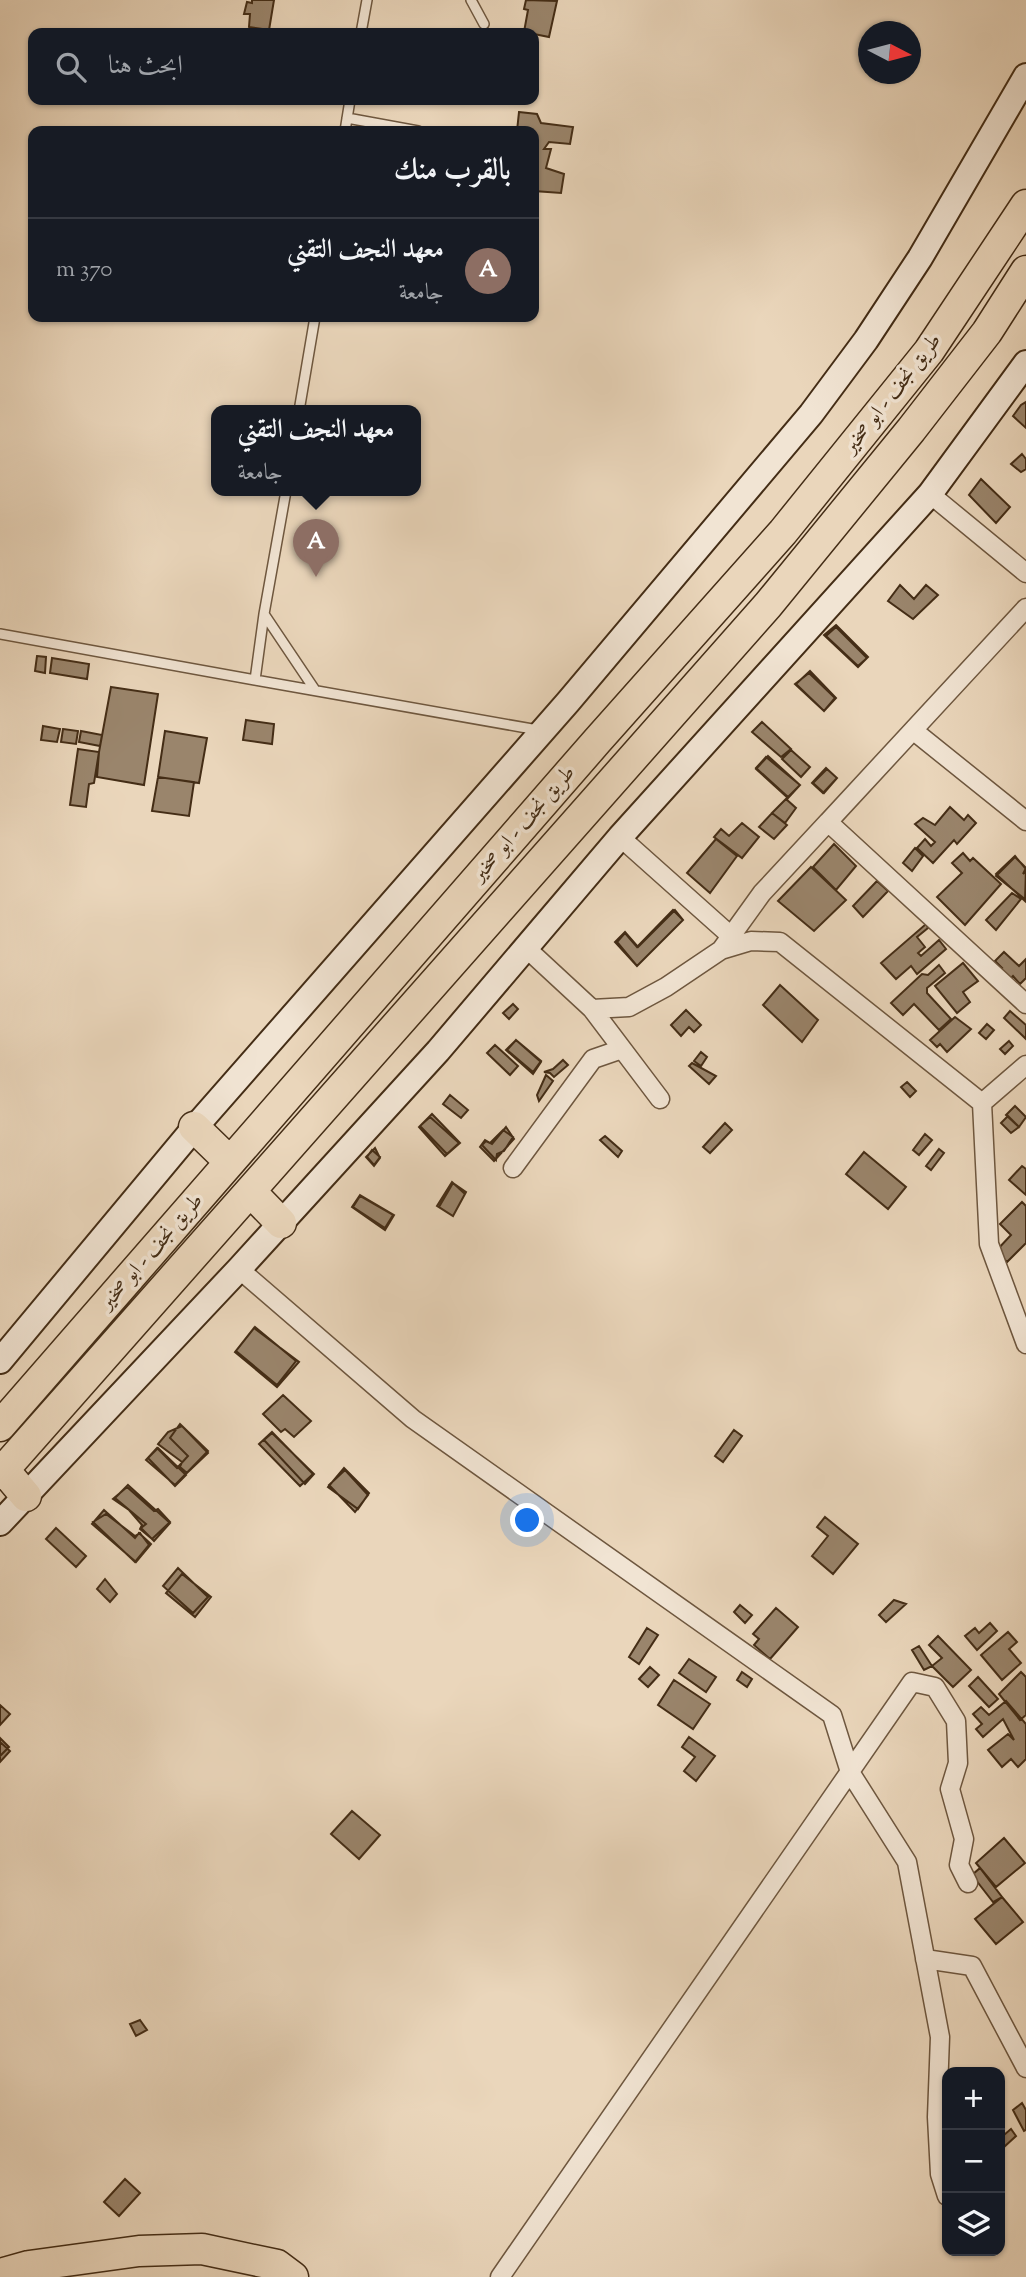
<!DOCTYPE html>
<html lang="ar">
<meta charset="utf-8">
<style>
body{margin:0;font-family:"Sorts Mill Goudy",Amiri,serif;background:#242831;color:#f1f3f6;direction:rtl}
.controls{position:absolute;right:21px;bottom:21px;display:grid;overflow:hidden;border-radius:14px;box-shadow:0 2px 5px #0004}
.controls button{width:63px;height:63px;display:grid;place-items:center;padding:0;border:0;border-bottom:2px solid #363941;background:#171b24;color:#f1f3f6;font:35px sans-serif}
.compass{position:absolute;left:858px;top:21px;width:63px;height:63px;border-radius:50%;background:#171b24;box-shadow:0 2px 5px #0004;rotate:96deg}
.you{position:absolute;left:528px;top:1521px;width:24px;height:24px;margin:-18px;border:5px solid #fff;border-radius:50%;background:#1a73e8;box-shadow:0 0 0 10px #1a73e833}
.badge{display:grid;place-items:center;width:46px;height:46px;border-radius:50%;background:#c59692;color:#fff;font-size:23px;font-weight:700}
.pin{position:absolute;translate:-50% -58px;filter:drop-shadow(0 2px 4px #0008)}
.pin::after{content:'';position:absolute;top:37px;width:24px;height:21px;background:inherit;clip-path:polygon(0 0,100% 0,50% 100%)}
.popup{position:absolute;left:211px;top:405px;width:210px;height:91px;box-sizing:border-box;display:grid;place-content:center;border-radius:14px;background:#171b24;filter:drop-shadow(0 2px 5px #0005);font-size:23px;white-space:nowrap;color:#9ea1a6}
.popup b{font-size:26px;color:#f1f3f6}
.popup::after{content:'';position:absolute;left:50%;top:100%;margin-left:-14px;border:14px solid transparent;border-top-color:#171b24}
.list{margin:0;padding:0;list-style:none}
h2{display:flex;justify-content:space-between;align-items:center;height:91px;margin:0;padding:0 28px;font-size:30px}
h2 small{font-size:23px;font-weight:400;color:#9ea1a6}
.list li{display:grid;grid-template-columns:46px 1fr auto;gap:21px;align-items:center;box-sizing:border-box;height:105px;padding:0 28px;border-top:2px solid #363941}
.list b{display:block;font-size:26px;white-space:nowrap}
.list p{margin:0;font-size:23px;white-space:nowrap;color:#9ea1a6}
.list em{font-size:23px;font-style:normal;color:#9ea1a6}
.icon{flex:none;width:38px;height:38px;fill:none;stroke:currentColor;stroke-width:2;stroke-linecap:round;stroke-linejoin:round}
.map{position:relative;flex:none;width:1026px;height:2277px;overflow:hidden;direction:ltr}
.search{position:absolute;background:#171b24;box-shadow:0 2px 5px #0004;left:28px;top:28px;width:511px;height:77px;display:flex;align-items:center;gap:18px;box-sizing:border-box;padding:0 24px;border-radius:14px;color:#9ea1a6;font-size:26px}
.panel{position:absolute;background:#171b24;box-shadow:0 2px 5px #0004;left:28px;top:126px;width:511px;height:196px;border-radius:14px;direction:rtl}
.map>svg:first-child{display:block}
.building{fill:#9a856c;stroke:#442d16;stroke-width:2}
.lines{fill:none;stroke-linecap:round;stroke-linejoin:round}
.service-casing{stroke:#6e573f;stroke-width:12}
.minor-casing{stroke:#6e573f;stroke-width:21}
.secondary-casing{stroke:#442d16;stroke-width:28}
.trunk-casing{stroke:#442d16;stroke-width:33}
.service{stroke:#f1e4d3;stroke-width:9}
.minor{stroke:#f1e4d3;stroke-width:18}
.secondary{stroke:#f1e4d3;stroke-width:24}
.trunk{stroke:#ead6bb;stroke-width:30}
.labels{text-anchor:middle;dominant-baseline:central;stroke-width:7;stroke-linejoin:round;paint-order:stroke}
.street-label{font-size:21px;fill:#442d16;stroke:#f1e4d3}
</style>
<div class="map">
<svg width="1026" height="2277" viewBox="0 0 1026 2277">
<rect width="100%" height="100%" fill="#ead6bb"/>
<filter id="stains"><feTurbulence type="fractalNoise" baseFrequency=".00286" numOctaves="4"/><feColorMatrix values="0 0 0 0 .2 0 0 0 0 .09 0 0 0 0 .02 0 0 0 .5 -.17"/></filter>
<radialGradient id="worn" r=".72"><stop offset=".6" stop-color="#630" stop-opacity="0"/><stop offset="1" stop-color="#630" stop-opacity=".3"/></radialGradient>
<path class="building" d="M252,0H274L269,30L249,27L250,14H244L247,2L252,3Z
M526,0L557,1L549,37L524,32L528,10L524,9Z
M519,112L537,114L541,123L573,127L570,144L549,142L544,149H551L546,168L564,174L561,193L534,191V131H517Z
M1026,402V428L1013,416L1021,405Z
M1022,454L1026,459V469L1021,472L1011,464Z
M981,479L1010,507L996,523L969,495Z
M900,585L914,599L926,585L938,595L913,619L888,601Z
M836,625L868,657L858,667L824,635Z
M836,627L867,658L858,666L826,636Z
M37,656L46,657L45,673L35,671Z
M52,658L89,664L87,679L50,673Z
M810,671L836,698L824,711L796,684Z
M809,673L835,698L824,711L795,684Z
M111,687L158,694L144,785L97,777L99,752Z
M246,720L274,724L272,744L243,740Z
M762,722L791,749L781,757L752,732Z
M43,726L60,729L57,742L41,740Z
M63,729L78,731L76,744L61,742Z
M81,731L102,735L100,746L79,742Z
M165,731L207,738L199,783L158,777Z
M78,749L99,752L94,783L89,784L86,807L70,805Z
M791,750L810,767L801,777L782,759Z
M768,756L800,785L788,798L756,769Z
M766,757L800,785L788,797L756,768Z
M826,768L837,778L823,793L812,783Z
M827,769L837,778L824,793L813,783Z
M158,777L194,782L189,816L152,811Z
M786,799L796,808L785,823L772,813Z
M950,807L964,820L968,815L976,823L957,844L954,840L933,863L917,848L925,839L931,846L935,842L915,824L923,818L935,825Z
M772,813L787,825L774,839L759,827Z
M742,823L759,837L742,858L714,837L721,829L729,836Z
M716,839L737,856L710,893L687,873Z
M834,844L856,866L836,890L813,867Z
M915,848L923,856L912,871L903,863Z
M963,853L970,861L973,858L1001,884L965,925L937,897L962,873L952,863Z
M1015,856L1026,869L1025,901L996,874Z
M1015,857L1026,868L1023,874L1026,871V900L996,876Z
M811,867L846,900L814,931L778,901Z
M877,881L888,891L863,917L853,906Z
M1012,893L1021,899L996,930L986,920Z
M673,910L683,920L637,966L617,942L625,933L637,947Z
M675,910L683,920L637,966L615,942L625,932L638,947Z
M926,924L928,928L917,937L925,947L918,953L921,956L939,940L946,949L917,974L911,966L896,979L881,963Z
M1004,952L1019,966L1026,959V978L1020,984L1013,976L1007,982L997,972L1002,968L995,961Z
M963,963L978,981L963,992L970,1002L957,1013L935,986Z
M939,965L945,973L927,988V993L951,1019L939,1030L914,1004L903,1015L891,1003L922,974L928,975Z
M780,985L818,1020L802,1042L763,1005Z
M513,1004L518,1009L509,1019L503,1013Z
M686,1010L701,1025L694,1032L689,1027L681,1036L671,1025Z
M1010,1011L1026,1025V1039L1004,1018Z
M955,1017L971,1029L947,1052L940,1044L937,1047L930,1040Z
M987,1024L994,1030L986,1039L979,1033Z
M516,1040L541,1061L533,1072L507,1050Z
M516,1040L541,1062L533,1074L506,1050Z
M1009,1041L1013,1046L1005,1054L1000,1049Z
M495,1045L518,1066L510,1075L487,1053Z
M701,1052L707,1057L701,1066L694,1061Z
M563,1060L568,1065L554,1077L550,1073L544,1072L553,1069Z
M692,1063L716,1076L709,1084L689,1066Z
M546,1075L553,1081L539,1101L537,1095Z
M907,1082L916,1091L910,1097L901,1087Z
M450,1095L468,1110L461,1118L443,1104Z
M1015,1106L1026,1117L1019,1127L1006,1115Z
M432,1114L460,1143L445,1156L419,1127Z
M1008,1116L1019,1127L1011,1133L1001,1123Z
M430,1117L459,1143L447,1154L420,1126Z
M725,1123L732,1130L710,1153L703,1147Z
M506,1127L514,1139L494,1161L480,1147L485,1140L492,1144Z
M503,1130L513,1137L504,1151L497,1154L496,1160L482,1145L486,1141L490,1143Z
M925,1134L932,1140L919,1155L913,1150Z
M605,1136L622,1151L618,1157L600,1140Z
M375,1148L380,1158L374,1166L366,1157Z
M939,1149L944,1153L931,1170L926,1166Z
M372,1150L380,1157L374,1165L367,1157Z
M864,1152L906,1187L888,1209L846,1174Z
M1022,1166L1026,1169V1195L1009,1180Z
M452,1182L465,1194L453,1216L437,1206Z
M453,1183L466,1192L453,1216L439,1207Z
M360,1195L394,1215L385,1230L352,1207Z
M360,1196L393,1215L385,1228L353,1207Z
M1022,1202L1026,1206V1243L1007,1262L996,1251L1011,1235L1000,1224Z
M255,1327L296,1361L277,1385L236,1351Z
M254,1328L299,1362L277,1387L235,1352Z
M283,1395L311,1421L294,1437L285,1429L281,1432L263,1414Z
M180,1424L208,1451L175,1485L146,1460L157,1448L177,1468L188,1456L170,1438Z
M182,1426L208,1453L187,1473L180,1467L182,1462L158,1444L168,1432Z
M734,1430L742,1436L723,1462L715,1456Z
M272,1432L313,1474L300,1486L259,1444Z
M272,1433L314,1474L305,1484L264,1440Z
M158,1448L186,1475L175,1486L148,1458Z
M344,1468L369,1493L358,1509L328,1487Z
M345,1470L368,1495L355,1512L329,1485Z
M128,1485L170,1523L154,1541L141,1528L146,1524L115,1498Z
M127,1487L154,1511L158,1509L170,1522L152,1539L140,1529L142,1525L129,1510L113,1499Z
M104,1510L135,1538L139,1533L151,1544L136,1562L92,1524Z
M106,1514L135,1536L140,1533L149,1545L135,1562L93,1522Z
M825,1517L858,1544L833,1574L812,1556L828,1536L817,1527Z
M56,1528L86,1556L76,1567L46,1539Z
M178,1568L208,1597L193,1613L163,1586Z
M182,1574L211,1597L195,1617L166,1593Z
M105,1579L117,1594L110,1602L97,1589Z
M894,1600L906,1604L886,1622L879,1615Z
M740,1605L752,1615L745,1623L734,1612Z
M776,1608L798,1627L770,1659L754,1645L759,1639L753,1634Z
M990,1623L997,1631L977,1650L965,1636L975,1628L979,1633Z
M647,1628L658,1635L639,1664L629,1657Z
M1008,1632L1017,1642L1009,1649L1021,1663L1002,1680L981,1655Z
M938,1636L971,1670L953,1687L932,1666L942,1658L929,1645Z
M919,1646L932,1666L924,1670L912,1650Z
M689,1659L716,1677L706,1692L679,1673Z
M650,1667L659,1675L648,1687L639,1679Z
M742,1672L752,1679L747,1687L737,1680Z
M1021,1672L1026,1677V1715L1020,1720L999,1694Z
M978,1677L998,1699L989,1707L969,1686Z
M674,1680L710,1704L693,1729L658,1705Z
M1006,1701L1026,1724V1759L1018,1767L1011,1759L1002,1767L988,1750L1008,1734L1014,1740L1003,1719L983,1737L976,1729L982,1724L973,1714L981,1707L989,1715Z
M0,1705L10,1714L0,1725Z
M689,1737L715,1756L696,1781L684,1771L695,1757L682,1747Z
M0,1738L9,1747L0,1756Z
M0,1742L10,1751L0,1762Z
M352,1811L380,1835L359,1859L331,1834Z
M1004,1838L1025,1863L996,1887L976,1863Z
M980,1868L1002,1897L993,1902L972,1875Z
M1002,1897L1023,1922L996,1944L975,1919Z
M140,2020L147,2030L136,2036L130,2024Z
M1022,2103L1026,2110V2130L1024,2131L1013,2110Z
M1000,2127L1004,2135L1011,2129L1016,2136L1004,2147L1000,2142Z
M125,2179L140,2193L119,2216L104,2202Z"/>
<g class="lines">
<g class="service-casing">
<path id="service" d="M471,0L484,24
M361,33L367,0
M347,118L418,131
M345,131L350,100
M299,411L315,317
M286,491L264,614L255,680L538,730
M264,614L315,690
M0,634L255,680"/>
</g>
<g class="minor-casing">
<path id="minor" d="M930,494L1026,573
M1026,608L828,822L1026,1004
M914,731L1026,821
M620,837L731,936
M525,947L592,1009L629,1007L666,987L721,950L751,941L780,942L982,1103L989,1244L1026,1344
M721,950L762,893L828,822
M592,1009L660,1099
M982,1103L1026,1065
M513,1168L593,1059L622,1049
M239,1269L413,1419L832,1715L850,1772L907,1862L940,2037L937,2117L940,2174L947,2196
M925,1959L972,1966L1026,2068
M500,2277L912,1682L935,1687L956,1721L958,1763L950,1789L964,1839L959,1865L968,1883"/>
</g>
<g class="secondary-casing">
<path id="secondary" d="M0,1361L190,1133L568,702L811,414L866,340L920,258L1026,76
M0,1523L239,1269L438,1051L620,837L930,494L1026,363"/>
</g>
<g class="trunk-casing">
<path id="trunk" d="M194,1127L230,1162
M251,1192L281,1223
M0,1426L597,741L783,532L929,351L1026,205
M4,1470L26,1496
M0,1474L768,605L911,430L987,332L1026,271
M0,2274L29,2266L139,2251L202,2249L277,2265L293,2277"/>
</g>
<use href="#service" class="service"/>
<use href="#minor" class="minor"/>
<use href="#secondary" class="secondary"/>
<use href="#trunk" class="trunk"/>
</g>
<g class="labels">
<g class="street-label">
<text transform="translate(893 394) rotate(-52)">طريق نجف - ابو صخير</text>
<text transform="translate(524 824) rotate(-49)">طريق نجف - ابو صخير</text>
<text transform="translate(152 1252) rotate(-49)">طريق نجف - ابو صخير</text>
</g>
</g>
<rect width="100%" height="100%" filter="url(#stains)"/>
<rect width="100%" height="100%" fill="url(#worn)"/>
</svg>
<div class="controls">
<button>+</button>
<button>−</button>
<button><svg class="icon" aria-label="layers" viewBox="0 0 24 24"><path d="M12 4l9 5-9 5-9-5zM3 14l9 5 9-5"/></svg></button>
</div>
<svg class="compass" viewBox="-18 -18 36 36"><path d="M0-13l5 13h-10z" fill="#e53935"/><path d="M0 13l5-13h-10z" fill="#9ea1a6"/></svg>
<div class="you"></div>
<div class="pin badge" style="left:316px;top:577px;background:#8d6e63">A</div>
<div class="popup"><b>معهد النجف التقني</b>جامعة</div>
<div class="search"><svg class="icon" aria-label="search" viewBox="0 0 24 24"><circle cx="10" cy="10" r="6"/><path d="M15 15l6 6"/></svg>ابحث هنا</div>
<section class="panel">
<h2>بالقرب منك<small></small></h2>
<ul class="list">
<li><span class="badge" style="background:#8d6e63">A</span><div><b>معهد النجف التقني</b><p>جامعة</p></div><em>370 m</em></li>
</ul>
</section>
</div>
